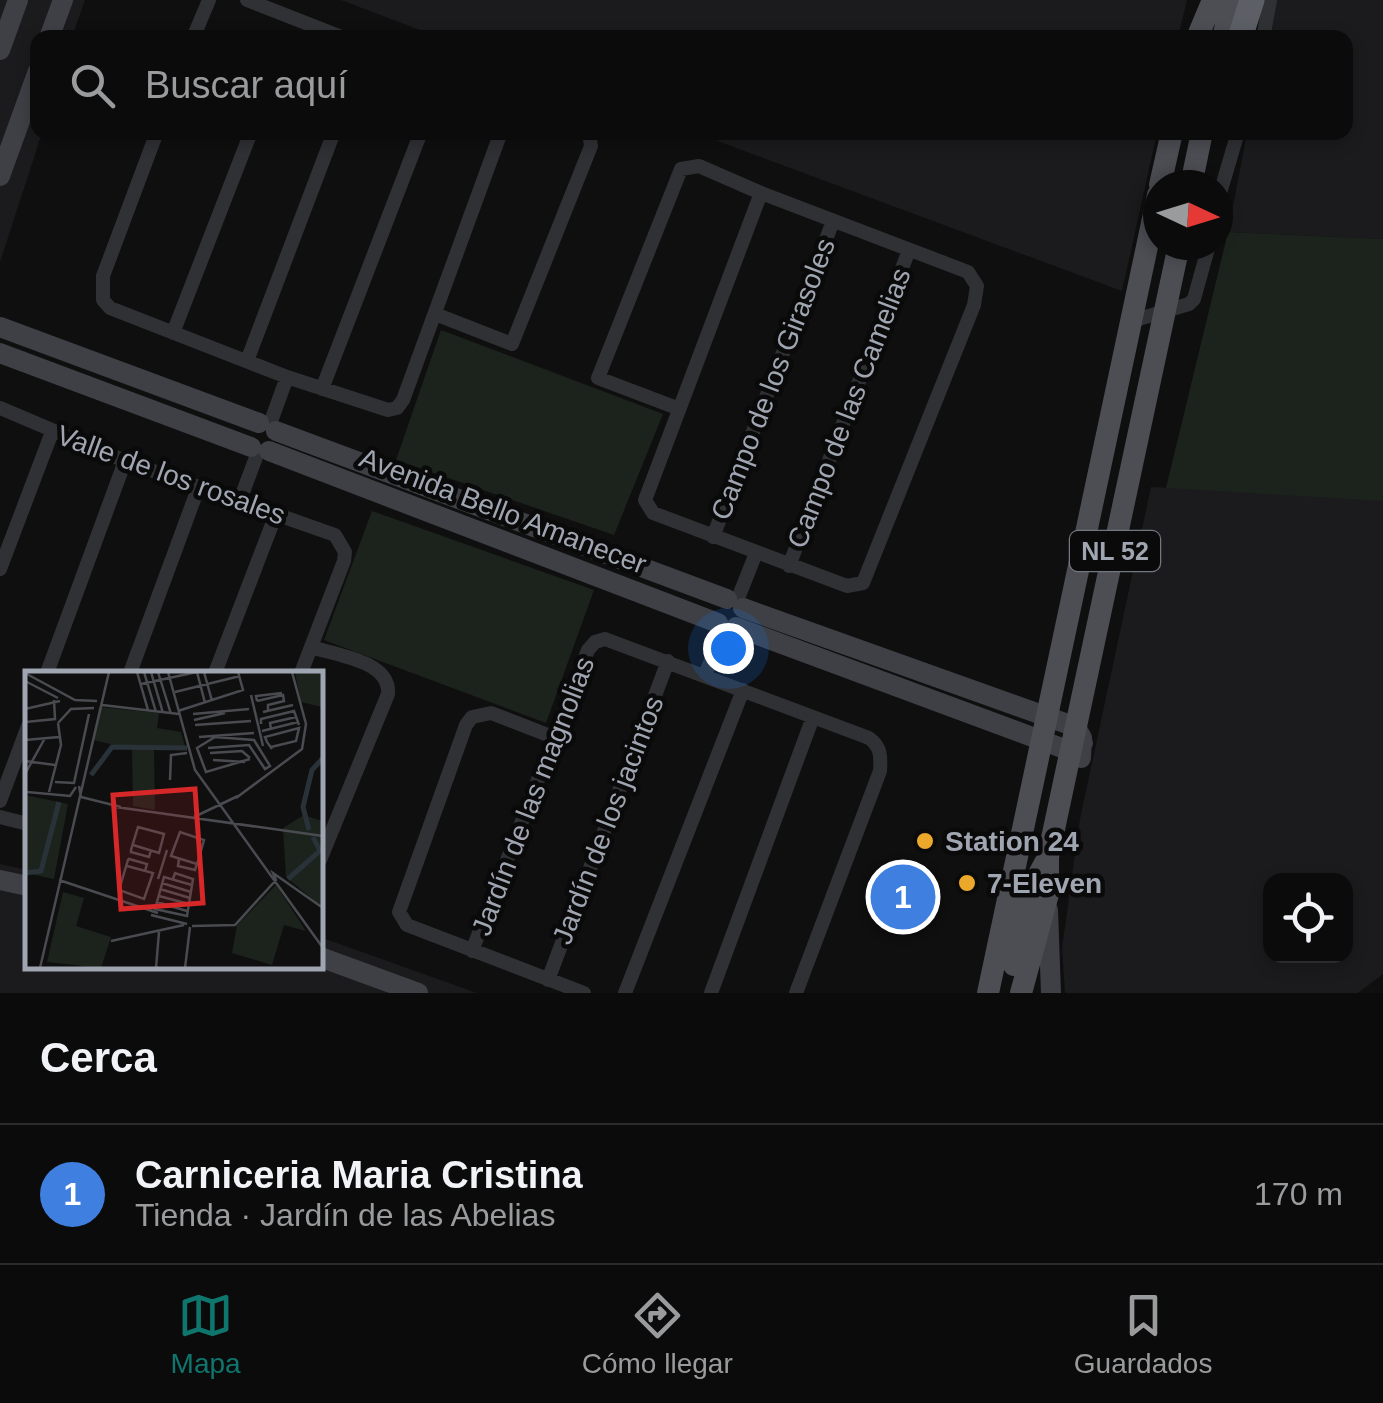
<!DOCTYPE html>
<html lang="es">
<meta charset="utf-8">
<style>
body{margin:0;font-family:Arial,sans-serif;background:#141415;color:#f1f3f6}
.controls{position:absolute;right:30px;bottom:30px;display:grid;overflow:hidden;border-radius:20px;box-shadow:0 5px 15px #0003}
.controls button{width:90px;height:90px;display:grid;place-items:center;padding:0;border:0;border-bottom:2px solid #2b2b2d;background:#0b0b0c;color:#f1f3f6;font:50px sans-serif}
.compass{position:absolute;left:1143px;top:170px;width:90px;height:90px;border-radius:50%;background:#0b0b0c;box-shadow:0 5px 15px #0003;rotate:94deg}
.you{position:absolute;left:728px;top:648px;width:35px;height:35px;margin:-25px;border:8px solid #fff;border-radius:50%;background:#1a73e8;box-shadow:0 0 0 15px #1a73e833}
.badge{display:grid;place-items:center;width:65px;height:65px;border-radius:50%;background:#0f766e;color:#fff;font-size:32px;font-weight:700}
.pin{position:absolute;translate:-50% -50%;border:5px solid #fff;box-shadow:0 2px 10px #0006}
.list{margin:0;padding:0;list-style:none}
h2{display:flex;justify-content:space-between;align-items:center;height:130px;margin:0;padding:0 40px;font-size:42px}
h2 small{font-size:32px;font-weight:400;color:#9a9b9d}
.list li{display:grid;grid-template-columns:65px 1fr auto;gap:30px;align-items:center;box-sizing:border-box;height:140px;padding:0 40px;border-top:2px solid #2b2b2d}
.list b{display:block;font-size:38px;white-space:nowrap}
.list p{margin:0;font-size:32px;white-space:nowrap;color:#9a9b9d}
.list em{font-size:32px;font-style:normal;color:#9a9b9d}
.icon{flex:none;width:55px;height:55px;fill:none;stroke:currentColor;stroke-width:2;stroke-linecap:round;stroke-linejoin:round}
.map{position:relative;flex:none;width:1383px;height:993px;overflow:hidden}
.search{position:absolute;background:#0b0b0c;box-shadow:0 5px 15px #0003;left:30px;right:30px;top:30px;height:110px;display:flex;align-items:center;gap:25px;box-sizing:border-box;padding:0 35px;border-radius:20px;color:#9a9b9d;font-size:38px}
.sheet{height:270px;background:#0b0b0c}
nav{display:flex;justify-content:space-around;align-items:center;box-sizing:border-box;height:140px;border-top:2px solid #2b2b2d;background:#0b0b0c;font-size:28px;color:#9a9b9d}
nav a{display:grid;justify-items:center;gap:5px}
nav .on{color:#0f766e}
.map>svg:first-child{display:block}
.built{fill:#1b1b1d;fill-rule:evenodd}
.green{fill:#1c231c}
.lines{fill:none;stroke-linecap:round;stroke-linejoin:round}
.street{stroke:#303135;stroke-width:14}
.secondary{stroke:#3e4045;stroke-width:20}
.primary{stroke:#4c4e54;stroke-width:22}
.highway{stroke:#5c5f66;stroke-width:25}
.poi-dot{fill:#eca82b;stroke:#0a0a0b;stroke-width:4}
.labels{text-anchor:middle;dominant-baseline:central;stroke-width:9;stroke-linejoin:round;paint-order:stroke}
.shield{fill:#0a0a0b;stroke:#73777f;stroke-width:2.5}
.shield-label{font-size:25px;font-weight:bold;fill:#a0a6b1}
.street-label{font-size:28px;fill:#a0a6b1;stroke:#0a0a0b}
.poi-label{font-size:28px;font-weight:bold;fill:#a0a6b1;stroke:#0a0a0b;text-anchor:start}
.inset-river{fill:none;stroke:#293238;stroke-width:5}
.inset-road{fill:none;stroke:#494b50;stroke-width:2.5}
.view{fill:#d62828;fill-opacity:0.15;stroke:#d62828;stroke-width:5}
.inset-edge{fill:none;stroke:#a0a6b1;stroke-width:5}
</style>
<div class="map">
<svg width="1383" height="993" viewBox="0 0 1383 993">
<rect width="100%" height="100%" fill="#0f0f10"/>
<path class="built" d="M0,0H85L72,37L38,38V132L42,133L0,262Z
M341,0H1187L1178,37L441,38Z
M1273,0H1383V239L1228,232L1247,133L1346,132V38L1266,37Z
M696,133H1157L1122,291Z
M1151,487L1383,499V974L1358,993H1065L1062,948L1080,819ZM1270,881H1346V956H1270Z
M0,864L27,870L28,966H320V937L477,993H0Z"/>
<path class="green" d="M1228,232L1383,239V501L1166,488Z
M441,330L663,414L614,535L396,460Z
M372,511L594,590L546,723L324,640Z"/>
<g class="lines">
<path class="street" d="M247,0L344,38
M193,38L209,0
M1263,38L1270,0
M157,132L103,276V300L110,308L287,377L388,410L397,408L403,400L501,132
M1218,200L1238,132
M435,314L512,344L591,146L589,132
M1132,321L1189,304L1194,299L1209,245
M173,333L251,132
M247,361L334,132
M322,389L421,132
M0,408L125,461L335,535L345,552L344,561L301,673
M677,408L598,378L681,169L699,166L761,193L968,272L977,286L974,305L863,583L847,586L653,513L645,500L761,193
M270,424L287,377
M240,500L258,452
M713,537L833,221
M789,566L909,250
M0,569L52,432
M737,601L756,553
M311,647C336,655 391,661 388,694L320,860
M47,673L125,461
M130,673L199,486
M215,673L276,514
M705,674L726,628
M553,737L491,713L472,717L466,725L399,912L407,925L584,993
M0,801L28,726
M0,817L28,824
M472,951L588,650L595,642L605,639L869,738C881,747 881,756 880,771L796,993
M548,980L668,661
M625,993L743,690
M711,993L813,717"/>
<path class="secondary" d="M49,38L63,0
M0,50L18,0
M0,176L38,71
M0,327L259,423
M0,353L251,447
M276,431L727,599
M269,451L718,623
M743,608L1076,727L1082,738L1081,758
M736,627L1070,751L1078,749L1083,743
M0,880L28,886
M1048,910L1051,993
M320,957L418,993"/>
<path class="primary" d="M1197,38L1213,0
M1223,38L1232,0
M1160,185L1172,132
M1191,185L1202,132
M1014,965L1032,887L1045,863
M988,993L1158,195
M1021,993L1048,894V857L1179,245"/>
<path class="highway" d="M1240,38L1252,0"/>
</g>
<g class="poi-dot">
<circle cx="925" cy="841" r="10"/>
<circle cx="967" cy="883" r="10"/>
</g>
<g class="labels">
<rect class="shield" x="1070" y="531" width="90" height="40" rx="8"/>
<g class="shield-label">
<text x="1115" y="551">NL 52</text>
</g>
<g class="street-label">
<text transform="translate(773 379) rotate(-69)">Campo de los Girasoles</text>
<text transform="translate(849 408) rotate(-69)">Campo de las Camelias</text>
<text transform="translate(171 475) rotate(20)">Valle de los rosales</text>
<text transform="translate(503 511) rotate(21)">Avenida Bello Amanecer</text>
<text transform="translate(533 796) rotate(-69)">Jardín de las magnolias</text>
<text transform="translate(608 820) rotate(-69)">Jardín de los jacintos</text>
</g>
<g class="poi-label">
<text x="945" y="841">Station 24</text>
<text x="987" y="883">7-Eleven</text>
</g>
</g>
<g transform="translate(25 671)">
<rect width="298" height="298" fill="#0f0f10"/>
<path d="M270,1H297V36L276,31ZM74,36L134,42L132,57L156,61L161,79H129L130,139L108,135L107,78L68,69ZM0,124L43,133L29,208L0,202ZM279,144L297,150V236L261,206L258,157ZM251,214L281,260L259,254L247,294L207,282L212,254ZM38,221L59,227L51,255L86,266L76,297L22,291Z" fill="#1c231c"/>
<path class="inset-river" d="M66,104L87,76L162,77M284,159L278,136L287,99L298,87M0,202L16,200L34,131M263,208L295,180L288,166"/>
<path class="inset-road" d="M112,1L123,39M119,1L131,41M126,1L138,42M133,1L146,43M143,1L170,99L298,277M172,1L180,32M179,1L187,30M0,2L50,29L72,30M0,10L33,27M116,13L172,1M150,21L215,5M226,24L238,75M232,30L258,24L259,30L243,34V40M232,30L231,25L257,22M77,34L154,43M0,38L35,30M153,40L218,19L213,1M238,41L268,34M168,43L224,38M169,49L200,42M33,52L46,38L69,37M236,53V48L269,40L274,54M170,54L226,50M1,56L0,51L30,48L29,29M246,58L245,52L271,46M237,60L273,51M174,66L229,62M0,69L34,66M246,76L271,70L274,57L240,66L242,71L247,78M183,77L224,74L240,98L245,95L229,69L190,66L172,77L181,101L225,88M185,82L217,80L225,87M188,89L220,91M0,90L30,94M0,103L20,67M145,109L146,84L162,82M30,111L49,112L64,43M54,115L56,126L96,136M2,121L45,125L51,116M24,121L36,74L33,52M211,127L277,78L281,53L267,1M91,136L298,165M169,146L213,125M108,174L134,182L139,163L113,156L106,179V181L124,186L126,179M154,188L153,195L170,199L174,187L179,169L155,161L146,185L172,193M102,195L128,202L119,228L94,219L103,189L104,188L122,193L120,200M133,208L142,179M148,208L150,202L168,208L162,245L130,238L139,206L167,214M34,209L133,242M137,212L166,221M135,218L165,227M134,225L164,233M132,231L162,240M126,244L162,253M167,255L210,254L251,209L248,202L298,237M86,270L159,254M15,297L84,1M131,297L134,261M160,297L165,256"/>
<path class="view" d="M170,118L178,232L96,238L88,124Z"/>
<rect width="298" height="298" class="inset-edge"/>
</g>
</svg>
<div class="controls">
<button><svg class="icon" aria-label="locate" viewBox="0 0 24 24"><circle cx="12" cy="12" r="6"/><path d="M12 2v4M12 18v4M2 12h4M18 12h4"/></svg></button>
</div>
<svg class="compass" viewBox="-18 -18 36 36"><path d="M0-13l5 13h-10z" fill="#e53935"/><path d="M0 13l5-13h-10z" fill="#9a9b9d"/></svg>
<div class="you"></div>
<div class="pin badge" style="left:903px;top:897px;background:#3f7fe0">1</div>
<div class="search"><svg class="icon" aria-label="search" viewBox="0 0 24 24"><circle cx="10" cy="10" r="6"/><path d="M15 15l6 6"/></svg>Buscar aquí</div>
</div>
<section class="sheet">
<h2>Cerca<small></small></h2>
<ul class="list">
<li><span class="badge" style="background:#3f7fe0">1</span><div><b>Carniceria Maria Cristina</b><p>Tienda · Jardín de las Abelias</p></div><em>170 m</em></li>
</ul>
</section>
<nav>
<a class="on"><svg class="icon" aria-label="map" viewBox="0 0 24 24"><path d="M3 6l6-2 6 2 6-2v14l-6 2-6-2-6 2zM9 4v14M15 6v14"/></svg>Mapa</a>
<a><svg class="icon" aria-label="directions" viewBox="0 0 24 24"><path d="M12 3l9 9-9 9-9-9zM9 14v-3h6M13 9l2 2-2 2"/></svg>Cómo llegar</a>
<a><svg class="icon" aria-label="saved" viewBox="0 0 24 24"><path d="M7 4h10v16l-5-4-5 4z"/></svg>Guardados</a>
</nav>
